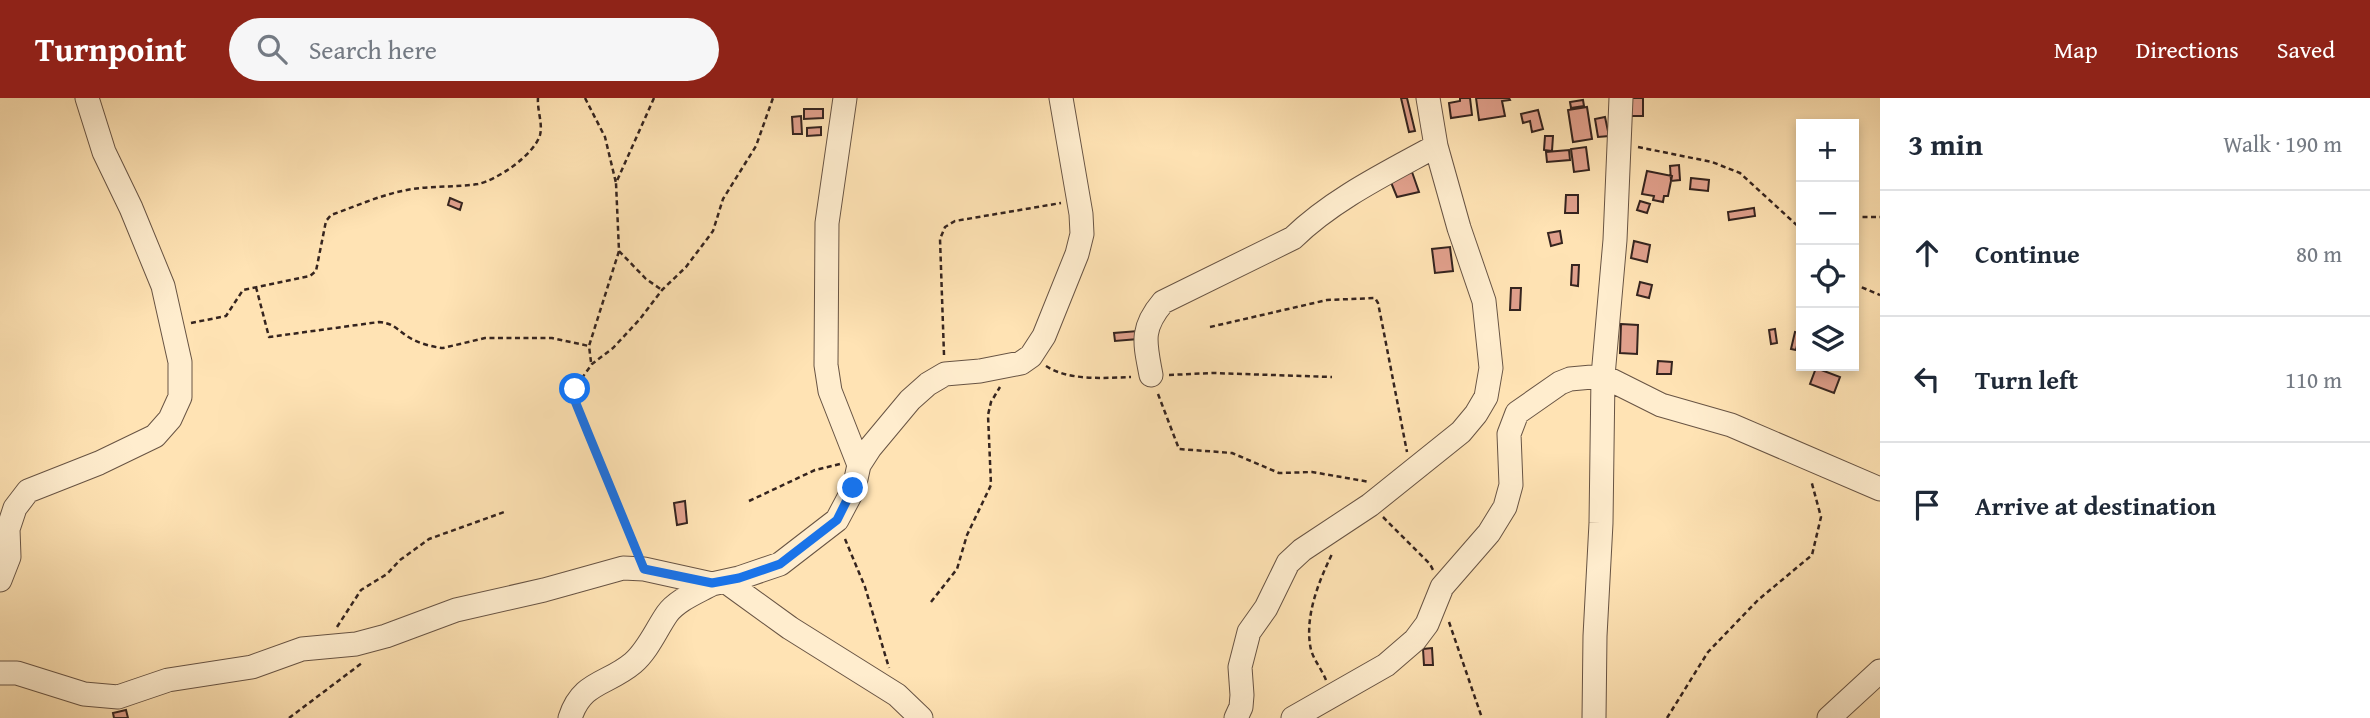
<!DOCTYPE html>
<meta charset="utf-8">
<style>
body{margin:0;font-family:"Gentium Book Plus",serif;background:#f6f6f7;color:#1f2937}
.controls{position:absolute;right:21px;top:21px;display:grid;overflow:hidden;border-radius:0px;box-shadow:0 4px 10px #0003}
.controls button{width:63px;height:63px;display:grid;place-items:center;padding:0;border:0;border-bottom:2px solid #e0e1e3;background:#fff;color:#1f2937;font:35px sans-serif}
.stop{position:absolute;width:21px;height:21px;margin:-16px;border:5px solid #1a73e8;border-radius:50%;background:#fff}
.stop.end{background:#1a73e8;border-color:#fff;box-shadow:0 2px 7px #0008}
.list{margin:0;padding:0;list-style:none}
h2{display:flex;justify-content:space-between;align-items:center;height:91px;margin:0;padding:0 28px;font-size:30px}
h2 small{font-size:23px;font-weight:400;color:#747a83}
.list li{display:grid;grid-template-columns:46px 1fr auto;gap:21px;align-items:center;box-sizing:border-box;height:126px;padding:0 28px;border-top:2px solid #e0e1e3}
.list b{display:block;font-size:26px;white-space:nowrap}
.list em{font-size:23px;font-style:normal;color:#747a83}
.icon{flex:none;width:38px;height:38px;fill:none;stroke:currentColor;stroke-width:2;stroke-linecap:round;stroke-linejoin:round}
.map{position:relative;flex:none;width:1880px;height:620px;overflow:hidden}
header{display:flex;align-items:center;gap:42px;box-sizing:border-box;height:98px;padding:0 35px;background:#8f2418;color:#fff}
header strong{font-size:33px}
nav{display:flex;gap:38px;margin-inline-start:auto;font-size:24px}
.search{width:490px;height:63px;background:#f6f6f7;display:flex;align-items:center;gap:18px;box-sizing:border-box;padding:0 24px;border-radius:38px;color:#747a83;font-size:26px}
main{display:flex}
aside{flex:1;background:#fff}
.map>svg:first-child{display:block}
.building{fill:#e1a08c;stroke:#35241f;stroke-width:2}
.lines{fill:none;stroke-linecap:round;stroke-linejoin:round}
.minor-casing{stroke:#685444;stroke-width:25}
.path{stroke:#35241f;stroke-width:2.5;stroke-dasharray:5 3.5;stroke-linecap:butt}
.minor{stroke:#ffedce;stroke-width:23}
.route{stroke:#1a73e8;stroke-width:9}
</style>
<header>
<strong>Turnpoint</strong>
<div class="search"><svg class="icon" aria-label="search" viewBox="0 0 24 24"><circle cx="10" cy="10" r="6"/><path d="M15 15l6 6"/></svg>Search here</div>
<nav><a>Map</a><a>Directions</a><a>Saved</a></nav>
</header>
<main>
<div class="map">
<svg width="1880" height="620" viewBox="0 0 1880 620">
<rect width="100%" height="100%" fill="#ffe3b4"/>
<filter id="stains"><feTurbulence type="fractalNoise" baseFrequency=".00286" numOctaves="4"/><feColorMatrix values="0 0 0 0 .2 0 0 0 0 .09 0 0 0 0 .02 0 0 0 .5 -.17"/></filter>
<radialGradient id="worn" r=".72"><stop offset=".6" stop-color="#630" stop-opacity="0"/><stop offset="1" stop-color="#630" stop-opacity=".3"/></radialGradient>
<path class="building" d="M1401,0H1407L1415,33L1409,34Z
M1460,0H1470L1472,17L1451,20L1449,5L1460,3Z
M1476,0H1509L1510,2L1502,3L1505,18L1479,22Z
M1629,0H1643V18H1629Z
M1583,2L1584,8L1571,10L1570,4Z
M1587,9L1592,41L1573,44L1568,12Z
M804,11H823V20L804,21Z
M1538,12L1543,31L1532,34L1530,23L1523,25L1521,16Z
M801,18L802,36H793L792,19Z
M1605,19L1609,38L1598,39L1595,21Z
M821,29V37L807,38V30Z
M1545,38H1553L1552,53L1544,52Z
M1586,49L1589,72L1574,74L1571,51Z
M1569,52L1570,62L1547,64L1546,54Z
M1679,67L1680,82L1671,83L1670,68Z
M1647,73L1672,78L1668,98H1664L1663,104L1653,102L1654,98L1642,96Z
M1412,74L1419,94L1397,99L1390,82Z
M1691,80L1709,82L1708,93L1690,91Z
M1566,97H1578V115H1565Z
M450,100L462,105L460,112L448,107Z
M1640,103L1650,106L1647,115L1637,112Z
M1754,110L1755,118L1729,122L1728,114Z
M1560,133L1562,145L1551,148L1548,135Z
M1634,143L1650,147L1647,164L1631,160Z
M1450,149L1453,173L1435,175L1432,151Z
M1572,167H1579L1578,188L1571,187Z
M1640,184L1652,187L1649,200L1637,197Z
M1511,190H1521L1520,212H1510Z
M1621,226L1638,227L1637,256L1620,255Z
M1775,231L1777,245L1771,246L1769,232Z
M1138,233V241L1115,243L1114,235Z
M1795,234L1800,235L1796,252L1791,251Z
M1658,263L1672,264L1671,276H1657Z
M1816,270L1840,279L1834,295L1810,286Z
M685,403L687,425L677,427L674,405Z
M1432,550L1433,567H1424L1423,551Z
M126,612L128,620H114L113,615Z"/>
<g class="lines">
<g class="minor-casing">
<path id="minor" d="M845,0L827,125L826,267L830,293L859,367
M1151,277C1145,245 1140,231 1163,204L1293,140C1333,101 1387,75 1436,48
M0,482L9,459L8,431L15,410L28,393L99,365L155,338L170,321L180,299V264L163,188L131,110L104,54L87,0
M725,483L790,530L897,597L921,620
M0,575H17L84,596L118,599L168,582L252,569L302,551L356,546L386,538L456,512L544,492L623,470L644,471L712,486L739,480L780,466L837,422L854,390L859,367L870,350L910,302L928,286L945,276L980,273L1021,265L1031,258L1044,238L1077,156L1082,136L1081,116L1061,0
M570,620C582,583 607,587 633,565C648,552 656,532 667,516C677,502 698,494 712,486
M1236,620L1241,609L1242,597L1240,569L1249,534L1266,510L1288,465L1302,452L1370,407L1461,334L1476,316L1486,299L1491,270L1484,203L1459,130L1436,48L1428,0
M1293,620L1386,567L1415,542L1427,526L1442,489L1489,435L1505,409L1511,387L1509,336L1517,315L1560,285L1570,281L1603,278L1661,307L1731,327L1880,391
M1594,620L1595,538L1601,425L1603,278L1615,142L1621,0
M1829,620L1880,573"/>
</g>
<path class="path" d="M585,0L605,39L616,85
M1638,49L1712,64L1740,75L1801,131
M1854,119H1880
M619,153L646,181L662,192
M1854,186L1880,197
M256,189L269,239L379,224C391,225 395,229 404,236C414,244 431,249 443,250L485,240H552L589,248
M191,225L226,218L243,192L310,178L316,173L326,123L331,117C354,109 378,98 402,93C428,87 453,90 478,86C497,82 534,57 540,37C543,26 537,12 538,0
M1210,229L1327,202L1375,200L1378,205L1383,230L1407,354
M944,257L940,141L945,129L955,123L1061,105
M591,264L589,248L619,153L616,85L654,0
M1046,268C1069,283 1104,280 1131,279
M1169,277L1213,275L1332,279
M1158,296L1179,351L1232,355L1279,375L1312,374L1370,384
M749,403L815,372L840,366
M1383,419L1430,466L1433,472
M845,441L865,489L889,570
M636,453L588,336L575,303L574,291L592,266L613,250L640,221L662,192L686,169L713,133L723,101L756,48L773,0
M931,504L957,471L967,437L991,387L988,317L991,304L1000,289
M1449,524L1482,620
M337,529L361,492L387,476L400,462L429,441L507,413
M1326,582C1322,572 1314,562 1311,552C1304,520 1318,485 1332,456
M289,620L362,565
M1667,620L1708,554L1758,502L1812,457L1821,419L1811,382"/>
<use href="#minor" class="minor"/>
</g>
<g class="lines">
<path class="route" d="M575,291V303L588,335L644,471L712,485L739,480L780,466L837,422L853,390"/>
</g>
<rect width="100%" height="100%" filter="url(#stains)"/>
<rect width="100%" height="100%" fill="url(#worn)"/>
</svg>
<div class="controls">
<button>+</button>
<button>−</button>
<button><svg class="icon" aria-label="locate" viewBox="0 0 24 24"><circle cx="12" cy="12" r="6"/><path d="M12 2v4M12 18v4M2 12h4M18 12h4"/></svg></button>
<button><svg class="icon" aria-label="layers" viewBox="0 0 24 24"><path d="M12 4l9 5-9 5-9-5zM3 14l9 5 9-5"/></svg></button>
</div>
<div class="stop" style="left:575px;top:291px"></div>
<div class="stop end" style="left:853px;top:390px"></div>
</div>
<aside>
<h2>3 min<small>Walk · 190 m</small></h2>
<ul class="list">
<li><svg class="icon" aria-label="ahead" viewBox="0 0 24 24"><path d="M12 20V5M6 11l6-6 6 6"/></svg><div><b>Continue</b></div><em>80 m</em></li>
<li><svg class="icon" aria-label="left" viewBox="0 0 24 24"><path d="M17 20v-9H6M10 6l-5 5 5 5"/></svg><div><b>Turn left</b></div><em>110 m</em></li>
<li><svg class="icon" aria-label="arrive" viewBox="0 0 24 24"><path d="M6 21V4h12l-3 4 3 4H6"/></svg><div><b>Arrive at destination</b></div></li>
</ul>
</aside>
</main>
